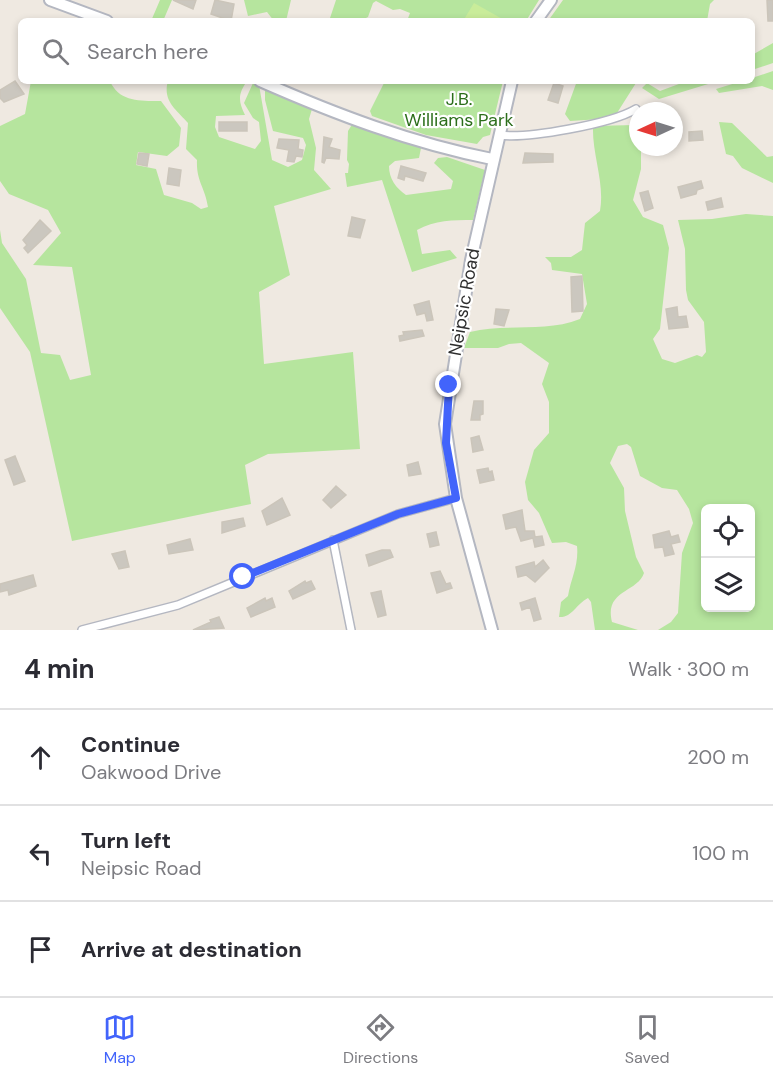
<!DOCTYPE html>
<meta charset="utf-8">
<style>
body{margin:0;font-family:"DM Sans",sans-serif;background:#f7f7f7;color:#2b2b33}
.controls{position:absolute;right:18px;bottom:18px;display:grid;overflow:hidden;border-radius:9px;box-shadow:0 3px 9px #0003}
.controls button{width:54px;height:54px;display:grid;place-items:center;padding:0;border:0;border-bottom:2px solid #e1e1e2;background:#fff;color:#2b2b33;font:30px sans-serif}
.compass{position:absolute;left:629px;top:102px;width:54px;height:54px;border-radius:50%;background:#fff;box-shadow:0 3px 9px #0003;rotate:266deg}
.stop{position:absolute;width:18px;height:18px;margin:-14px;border:4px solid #4264fb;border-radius:50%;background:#fff}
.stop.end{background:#4264fb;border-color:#fff;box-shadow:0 2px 6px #0008}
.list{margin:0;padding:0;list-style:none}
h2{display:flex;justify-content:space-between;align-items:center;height:78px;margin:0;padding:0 24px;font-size:26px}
h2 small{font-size:20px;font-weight:400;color:#7c7c81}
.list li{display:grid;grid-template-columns:39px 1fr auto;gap:18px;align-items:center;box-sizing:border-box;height:96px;padding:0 24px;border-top:2px solid #e1e1e2}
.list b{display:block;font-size:22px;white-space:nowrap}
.list p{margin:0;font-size:20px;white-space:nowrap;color:#7c7c81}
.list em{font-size:20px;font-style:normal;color:#7c7c81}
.icon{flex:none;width:33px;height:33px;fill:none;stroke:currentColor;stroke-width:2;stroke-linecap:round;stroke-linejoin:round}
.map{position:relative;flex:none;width:773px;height:630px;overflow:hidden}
.search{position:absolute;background:#fff;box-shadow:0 3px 9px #0003;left:18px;right:18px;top:18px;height:66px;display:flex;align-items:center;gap:15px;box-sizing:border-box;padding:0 21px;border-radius:9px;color:#7c7c81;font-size:22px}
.sheet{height:366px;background:#fff}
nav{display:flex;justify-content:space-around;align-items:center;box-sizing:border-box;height:84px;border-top:2px solid #e1e1e2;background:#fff;font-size:16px;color:#7c7c81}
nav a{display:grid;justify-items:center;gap:3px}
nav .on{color:#4264fb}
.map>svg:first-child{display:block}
.green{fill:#b6e59e;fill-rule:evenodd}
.pitch{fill:#c9ec9a}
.building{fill:#cbc7bf;stroke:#cbc5ba;stroke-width:1.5}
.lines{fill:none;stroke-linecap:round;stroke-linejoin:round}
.street-casing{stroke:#b4b7c1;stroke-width:10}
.secondary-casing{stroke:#b4b7c1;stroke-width:14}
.street{stroke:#fff;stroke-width:7}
.secondary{stroke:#fff;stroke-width:10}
.route{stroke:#4264fb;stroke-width:8}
.labels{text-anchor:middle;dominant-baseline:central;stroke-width:4.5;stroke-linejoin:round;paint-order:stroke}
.park-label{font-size:18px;fill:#2c6e1b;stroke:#fff}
.street-label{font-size:18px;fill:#2e2e2e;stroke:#fff}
</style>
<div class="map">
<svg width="773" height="630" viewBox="0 0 773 630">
<rect width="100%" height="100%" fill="#efe9e1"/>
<path class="green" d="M160,0H172L163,21H151Z
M244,0H291L286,21H274L267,12L248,16Z
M336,0H539L526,21H407L410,13L400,9L393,10L376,1L373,3L368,17L360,21H329Z
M563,0H714L710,4L707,21H548Z
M773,43V63L752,70V55Z
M773,71V90L762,86L719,93L716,89L742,81H752V78Z
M31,81H110C119,102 140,101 161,101L181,128L179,146L167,156L138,152L136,165L156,169L164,195L192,203L201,209L208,207C205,187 196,181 197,160L186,149L188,123C177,110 162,101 168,81H247C238,94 238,101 245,115L216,116L215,127L219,137L255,149L261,141L259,122L253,118L244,103L253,83L259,85L272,160L288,167L302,160L306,145L303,138L273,131L265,100V88L312,109L309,119L316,148L314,170L331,189L274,206L290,275L259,292L264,364L353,352L360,449L268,454L245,465L251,504L72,541L30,352L0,308V230L2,243L26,279L41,353L60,355L70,380L91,375L72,267L33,265L61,233L48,210L9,194L0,181V126L25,114Z
M385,81H503L490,135L483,137L477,144L426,135L372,116L370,111Z
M577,81H635L636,83L617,113L601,119L570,121L565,114Z
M687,81H718L659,99L642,88L647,83L660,91Z
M719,122L732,123L767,157L773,156V183L742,168L733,156L726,154Z
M353,123L421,148L419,158L395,161L389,166C389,179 396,188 406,195L451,189L453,181L434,163L438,158L447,157L485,170L473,220C453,220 435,220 417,230L422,254L450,250L457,258L412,272L382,180L347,187L345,173H348L349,164L347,160L348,131Z
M635,125L638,147H641V169L633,200L643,217L663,225L669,248L660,329L653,339L662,359L675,363L697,355L702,357L706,352L704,322L688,300L686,290L685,249L678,220L712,219L746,214L773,216V630H658L671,622L678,613L682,553L693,523L689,509L677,490L662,488L640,476L631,447L627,444L618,446L610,463L624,488L625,511L636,557L644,573C637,593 604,590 612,622L638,630H595L591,602L588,598C576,604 572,618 559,617L561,602L568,596C571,578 579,565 577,546L566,542L552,543L539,513L528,500L525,482L534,450L549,433V402L542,384L549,363L521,343L509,344L498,348H464L470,332C506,323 545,333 580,319L587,304L582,274L552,270L551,263L545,257H571L582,250L585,223L600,211C605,183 592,155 593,126ZM706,508H750V608H706Z"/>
<path class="pitch" d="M474,3L506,21H463Z"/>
<path class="building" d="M173,0H196L193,9Z
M215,0L234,4L231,21L211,14Z
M767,0H773V21H768Z
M15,81L24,94L4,102L0,98V90Z
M554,83L563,86L558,103L548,100Z
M219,122H247V131H219Z
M702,131L703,140L689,141V132Z
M324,137L332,139L329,147L340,150L339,159L326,158L324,163L322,162Z
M279,139L299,140L298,149L303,150L302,157L296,156L294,162L287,161L289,150L277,148Z
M139,153L149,154L147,166L137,164Z
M525,153L553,154V162L523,163Z
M401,166L426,173L423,181L405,176L404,180L398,178Z
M169,168L181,170L179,186L167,184Z
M701,181L703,188L697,190L696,194L681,198L678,187Z
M648,191L653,208L645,211L640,193Z
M721,198L723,207L708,210L706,202Z
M352,217L365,220L360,238L348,236Z
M40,220L51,231L28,253L24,248L27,245L23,240Z
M582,276L583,311L572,312L571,277Z
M429,301L433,320L427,321L425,313L417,315L414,305Z
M677,307L678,317L686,316L688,327L669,329L666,309Z
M496,309L509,310L504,326L494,324Z
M422,330L424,336L400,341L399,336L404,335L403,332Z
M474,401H483V414L480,415V420H471Z
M479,436L483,450L473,452L471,438Z
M15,456L25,481L14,485L5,460Z
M418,462L421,474L409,476L407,465Z
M488,468L489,472L492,471L494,480L480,483L477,470Z
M336,486L346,495L331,508L323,500Z
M282,498L290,515L267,525L262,511Z
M522,510L525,531H534L535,537L542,536L544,545L535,547L533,538L521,541L516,527L506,529L503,515Z
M243,518L245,526L222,533V522Z
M669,531L671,537L678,535L680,542L671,544L674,554L665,556L663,547L655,548L653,535Z
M436,532L439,545L430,547L427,534Z
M190,539L193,550L169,554L167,545Z
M382,550H390L393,557L369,566L366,555Z
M125,551L129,567L119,569L112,554Z
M543,560L549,568L535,582L526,575L518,577L516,567L534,562L535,567Z
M440,571L446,584L450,583L452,588L437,593L431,573Z
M33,575L36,586L9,595L8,590L0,592V584Z
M305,581L306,583L311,581L315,589L293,599L289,591Z
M381,591L386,615L378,617L371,593Z
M265,598L266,601L272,598L275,607L251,617L247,608Z
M535,598L541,619L534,621L530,607L522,610L520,603Z
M219,617L224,628L193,630L211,622L210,620Z"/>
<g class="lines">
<g class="street-casing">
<path id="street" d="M499,135C527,139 611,124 636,109
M333,540L351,630
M82,630L178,605L398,514L456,498"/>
</g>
<g class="secondary-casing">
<path id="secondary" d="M50,0L107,21
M536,21L551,0
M260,81C335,114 411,143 492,159
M492,630L456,498L445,424L471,260L512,81"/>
</g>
<use href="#street" class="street"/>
<use href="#secondary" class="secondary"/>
</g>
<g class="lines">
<path class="route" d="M243,577L398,514L456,498L446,443L449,385"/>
</g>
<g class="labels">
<g class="park-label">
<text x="459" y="99">J.B.<tspan x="459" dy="21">Williams Park</tspan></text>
</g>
<g class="street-label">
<text transform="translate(464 302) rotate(-80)">Neipsic Road</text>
</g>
</g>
</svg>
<div class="controls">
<button><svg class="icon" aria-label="locate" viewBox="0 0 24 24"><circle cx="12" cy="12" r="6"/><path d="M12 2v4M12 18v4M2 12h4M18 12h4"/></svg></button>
<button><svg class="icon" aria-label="layers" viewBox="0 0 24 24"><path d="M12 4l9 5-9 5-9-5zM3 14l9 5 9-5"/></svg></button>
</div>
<svg class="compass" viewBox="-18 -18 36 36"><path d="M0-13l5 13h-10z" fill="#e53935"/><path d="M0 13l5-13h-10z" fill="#7c7c81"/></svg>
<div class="stop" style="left:243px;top:577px"></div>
<div class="stop end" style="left:449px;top:385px"></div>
<div class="search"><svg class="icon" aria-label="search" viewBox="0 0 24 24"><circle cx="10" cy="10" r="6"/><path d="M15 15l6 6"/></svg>Search here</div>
</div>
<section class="sheet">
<h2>4 min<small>Walk · 300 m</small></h2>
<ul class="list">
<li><svg class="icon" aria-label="ahead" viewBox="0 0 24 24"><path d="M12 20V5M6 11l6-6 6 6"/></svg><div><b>Continue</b><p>Oakwood Drive</p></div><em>200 m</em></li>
<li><svg class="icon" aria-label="left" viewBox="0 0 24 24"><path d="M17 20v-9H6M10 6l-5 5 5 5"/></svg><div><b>Turn left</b><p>Neipsic Road</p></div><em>100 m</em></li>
<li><svg class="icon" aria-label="arrive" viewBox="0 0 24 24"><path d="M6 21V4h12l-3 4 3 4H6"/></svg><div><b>Arrive at destination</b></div></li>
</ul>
</section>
<nav>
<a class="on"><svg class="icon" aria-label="map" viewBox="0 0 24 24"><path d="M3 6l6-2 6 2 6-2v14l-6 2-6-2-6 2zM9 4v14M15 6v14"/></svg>Map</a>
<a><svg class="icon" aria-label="directions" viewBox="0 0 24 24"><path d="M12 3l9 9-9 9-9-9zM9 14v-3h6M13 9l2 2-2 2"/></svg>Directions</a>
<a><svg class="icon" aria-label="saved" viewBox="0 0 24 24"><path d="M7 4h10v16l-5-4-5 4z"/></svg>Saved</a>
</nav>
